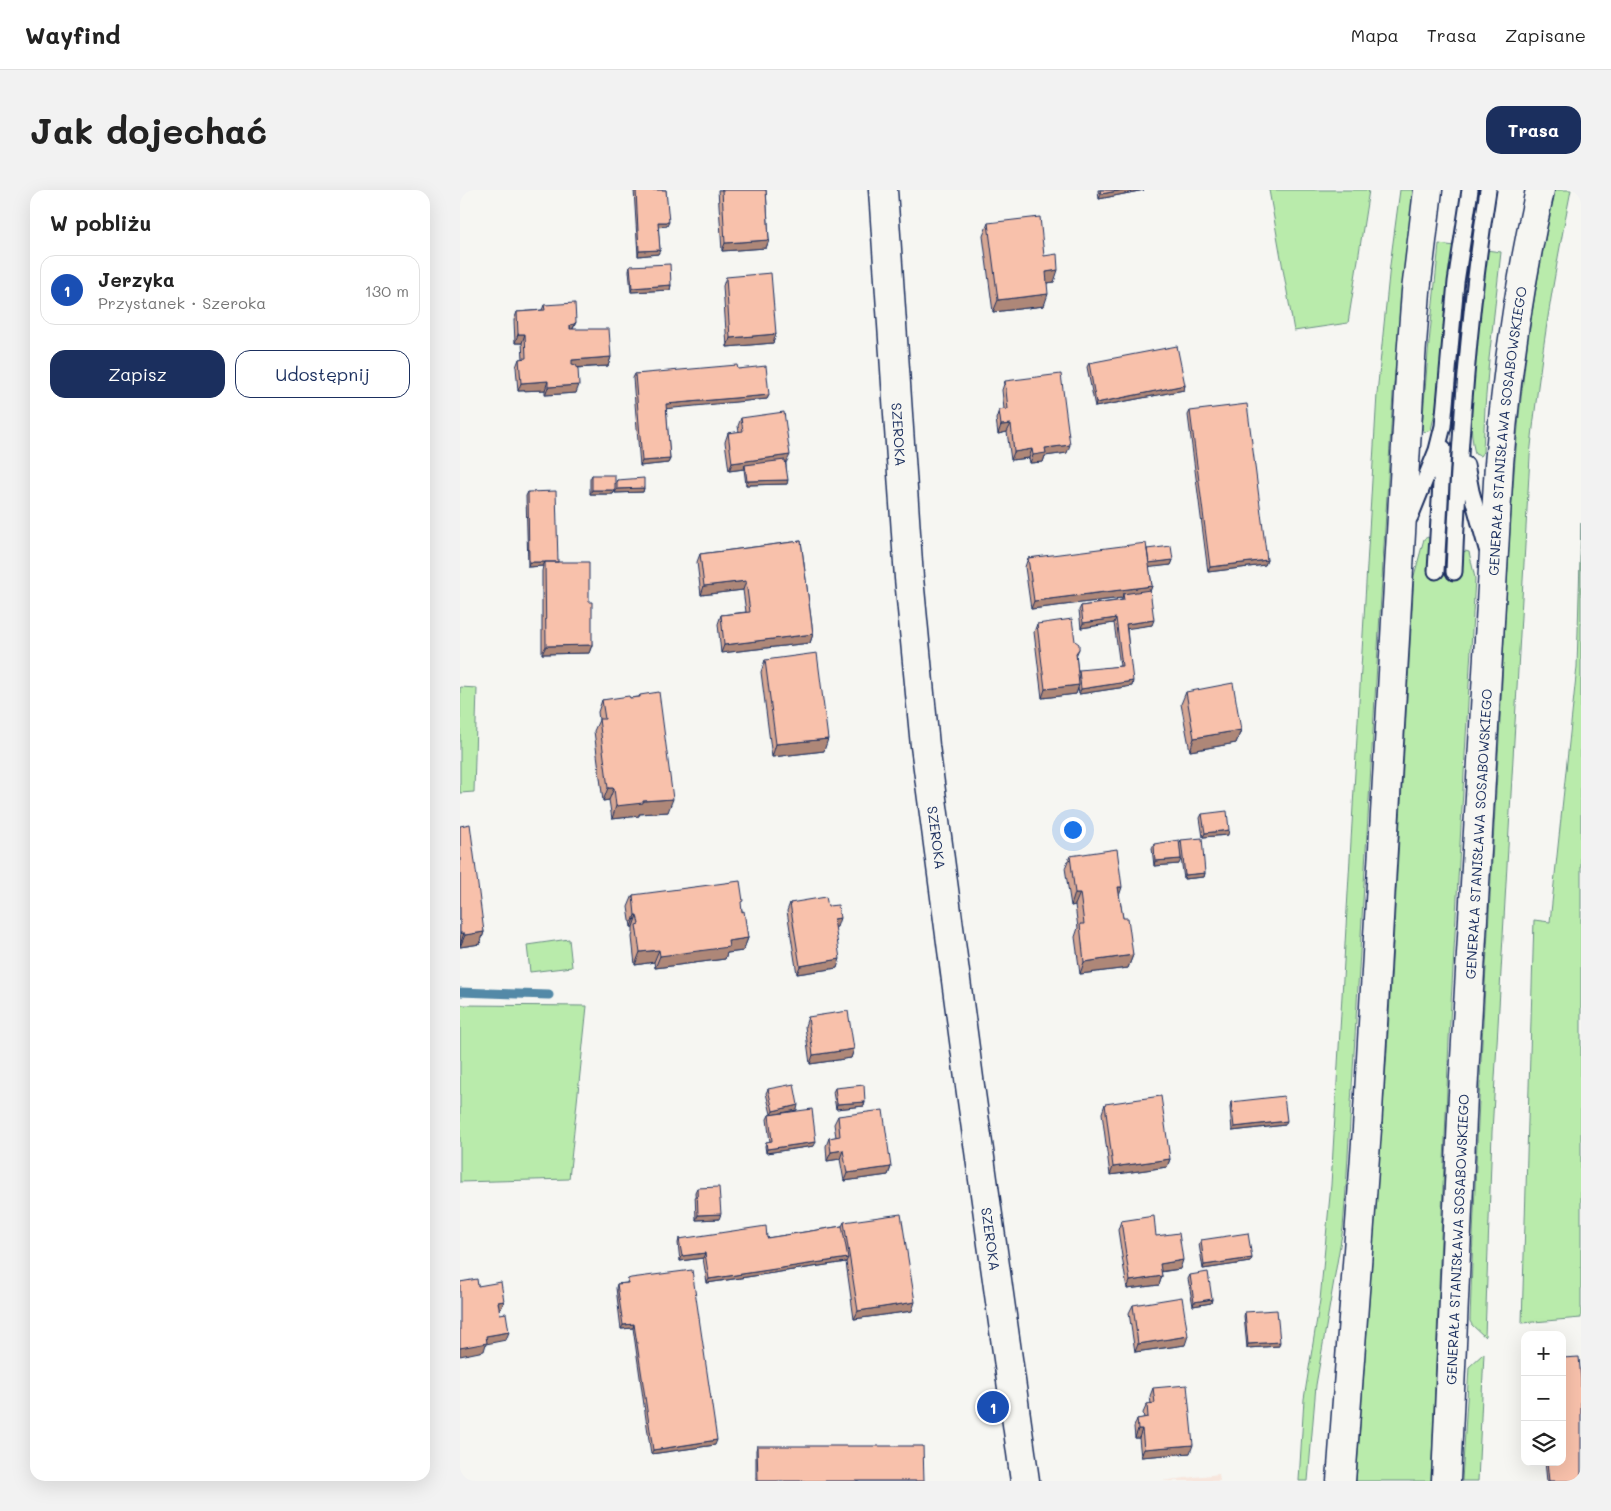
<!DOCTYPE html>
<html lang="pl">
<meta charset="utf-8">
<style>
body{margin:0;font-family:Mali,sans-serif;background:#f2f2f2;color:#222}
.controls{position:absolute;right:15px;bottom:15px;display:grid;overflow:hidden;border-radius:10px;box-shadow:0 5px 20px #0002}
.controls button{width:45px;height:45px;display:grid;place-items:center;padding:0;border:0;border-bottom:1px solid #e0e0e0;background:#fff;color:#222;font:25px sans-serif}
.you{position:absolute;left:612px;top:639px;width:18px;height:18px;margin:-12px;border:4px solid #fff;border-radius:50%;background:#1a73e8;box-shadow:0 0 0 8px #1a73e833}
.badge{display:grid;place-items:center;width:32px;height:32px;border-radius:50%;background:#1b2f5e;color:#fff;font-size:16px;font-weight:700}
.pin{position:absolute;translate:-50% -50%;border:2px solid #fff;box-shadow:0 1px 5px #0006}
.list{margin:0;padding:0;list-style:none}
h2{display:flex;justify-content:space-between;align-items:center;height:65px;margin:0;padding:0 20px;font-size:21px}
h2 small{font-size:16px;font-weight:400;color:#767676}
.list li{display:grid;grid-template-columns:32px 1fr auto;gap:15px;align-items:center;box-sizing:border-box;height:70px;margin:0 10px 10px;padding:0 10px;border:1px solid #e0e0e0;border-radius:15px}
.list b{display:block;font-size:19px;white-space:nowrap}
.list p{margin:0;font-size:16px;white-space:nowrap;color:#767676}
.list em{font-size:16px;font-style:normal;color:#767676}
.actions{display:flex;gap:10px;padding:15px 20px}
.actions a{flex:1;padding:11px 0;border:1px solid #1b2f5e;border-radius:15px;text-align:center;font-size:18px;color:#1b2f5e}
.actions .main{background:#1b2f5e;color:#fff}
.icon{flex:none;width:28px;height:28px;fill:none;stroke:currentColor;stroke-width:2;stroke-linecap:round;stroke-linejoin:round}
.map{position:relative;flex:none;width:1121px;height:1291px;overflow:hidden;border-radius:15px}
header{display:flex;align-items:center;gap:30px;box-sizing:border-box;height:70px;padding:0 25px;background:#fff;border-bottom:1px solid #e0e0e0}
header strong{font-size:24px}
nav{display:flex;gap:28px;margin-inline-start:auto;font-size:18px}
.intro{display:flex;align-items:center;justify-content:space-between;box-sizing:border-box;height:120px;padding:0 30px}
h1{margin:0;font-size:35px}
.button{padding:12px 22px;border-radius:15px;background:#1b2f5e;color:#fff;font-size:18px;font-weight:700}
main{display:flex;gap:30px;padding:0 30px}
aside{flex:1;background:#fff;border-radius:15px;box-shadow:0 5px 20px #0002}
.map>svg:first-child{display:block}
.built{fill:#f7e6dd}
.green{fill:#b9ebab;stroke:#6a8d84}
.lines{fill:none;stroke-linecap:round;stroke-linejoin:round}
.stream{stroke:#5389a7;stroke-width:9}
.lane-casing{stroke:#1b2f5e;stroke-width:19}
.street-casing{stroke:#1b2f5e;stroke-width:31}
.secondary-casing{stroke:#1b2f5e;stroke-width:31}
.lane{stroke:#f6f6f2;stroke-width:15}
.street{stroke:#f6f6f2;stroke-width:28}
.secondary{stroke:#f6f6f2;stroke-width:28}
.wall{fill:#d5a693;stroke:#1b2f5e}
.shaded-wall{fill:#ae8778;stroke:#1b2f5e}
.building{fill:#f8c1ab;stroke:#1b2f5e}
.labels{text-anchor:middle;dominant-baseline:central;stroke-width:4.5;stroke-linejoin:round;paint-order:stroke}
.street-label{font-size:14px;fill:#1b2f5e;stroke:#f6f6f2}
</style>
<header>
<strong>Wayfind</strong>
<nav><a>Mapa</a><a>Trasa</a><a>Zapisane</a></nav>
</header>
<div class="intro"><h1>Jak dojechać</h1><a class="button">Trasa</a></div>
<main>
<aside>
<h2>W pobliżu<small></small></h2>
<ul class="list">
<li><span class="badge" style="background:#1a4fb4">1</span><div><b>Jerzyka</b><p>Przystanek · Szeroka</p></div><em>130 m</em></li>
</ul>
<div class="actions"><a class="main">Zapisz</a><a>Udostępnij</a></div>
</aside>
<div class="map">
<svg width="1121" height="1291" viewBox="0 0 1121 1291">
<rect width="100%" height="100%" fill="#f6f6f2"/>
<filter id="ink" filterUnits="userSpaceOnUse"><feTurbulence type="fractalNoise" baseFrequency=".02" numOctaves="2"/><feDisplacementMap in="SourceGraphic" scale="10" xChannelSelector="R" yChannelSelector="G"/><feConvolveMatrix kernelMatrix="1 2 1 2 8 2 1 2 1" color-interpolation-filters="sRGB"/></filter>
<g filter="url(#ink)">
<path class="built" d="M759,1284L760,1291H701Z"/>
<path class="green" d="M809,0H909L888,133L834,141Z
M940,0H956L946,76L933,203L886,999L883,1038L856,1195L848,1291H839L844,1209L860,1110L871,995L917,204L930,75Z
M1095,0H1111C1093,88 1079,176 1070,266L1032,942L1025,1147L1012,1135L1010,1131C1016,937 1028,744 1039,550C1046,425 1049,299 1065,174C1072,116 1083,58 1095,0Z
M979,54L995,56L977,213L971,240L965,242L962,239L968,163Z
M1026,60L1041,62L1029,169L1025,217L1023,262L1020,266L1015,264C1009,239 1011,213 1013,187C1016,145 1021,103 1026,60Z
M1121,333V1128L1062,1133L1074,730L1090,732L1117,477Z
M968,347L971,351L970,381L1000,383L1002,364L1005,361L1009,362L1015,388L989,849L971,1291H896L927,861L954,386L964,349Z
M0,497L17,498L14,602L0,603Z
M109,749L112,777L70,782L67,755Z
M0,815L127,816L109,989L0,992Z
M1024,1163L1018,1291H1002L1009,1177Z"/>
<g class="lines">
<path class="stream" d="M0,802L89,805"/>
<g class="lane-casing">
<path id="lane" d="M1006,275L1011,301L1027,359
M950,327L977,260L983,236L996,92L1010,0
M976,381L983,258
M994,382C999,254 1008,126 1028,0"/>
</g>
<g class="street-casing">
<g id="street">
<path id="s1" d="M423,0L449,388L465,556L510,896L565,1291"/>
</g>
</g>
<g class="secondary-casing">
<g id="secondary">
<path d="M881,1291L907,939L951,168L956,101L968,0"/>
<path id="s2" d="M986,1291L1003,904L1039,274C1046,182 1060,91 1080,0"/>
</g>
</g>
<use href="#lane" class="lane"/>
<use href="#street" class="street"/>
<use href="#secondary" class="secondary"/>
</g>
<path class="wall" d="M174,0H206L207,36H198L200,60L198,64L178,66Z
M258,0H306L309,50L306,58L262,61Z
M638,0H684L639,9Z
M528,33L584,66L594,92L587,93L584,116L533,122L523,46Z
M170,76L211,95L210,100L171,102L169,81Z
M266,87L316,144L313,153L267,157L263,96Z
M84,115L116,132L113,139L151,167L148,176L117,178L116,203L85,205V200L58,201L56,177L59,169H63L62,153H55L54,130L57,122L82,120Z
M629,173L725,195L724,200L635,217L627,177Z
M278,179L309,205L307,209L206,218L210,269L208,273L180,276L173,188L175,184Z
M545,191L607,263L585,266L583,272L570,273L569,268L551,270L547,242L538,244L536,229L539,220L544,219L542,200Z
M730,221L807,370L805,375L748,382L728,225Z
M281,228L326,273V274L327,294L286,295L284,279L269,281L265,252L268,243L279,242L278,236Z
M132,285L155,294L157,290L184,298L183,302L155,303V300L153,304H130V289Z
M68,302L98,372L129,412L132,455L129,463L82,464V381L83,376L68,377L66,306Z
M341,351L353,444L350,453L261,463L258,434L261,425L286,422L283,400L241,405L237,372L240,364Z
M687,359L713,370L711,375L689,377L692,396L690,400L692,435L667,438L672,496L619,504L618,498L616,504L582,508L574,442L577,434L615,451L619,459L616,466L618,482L660,476L654,433L621,438L619,420L621,416L662,410V408L571,419L565,377L568,368Z
M305,470L364,561L312,567L301,482Z
M726,502L781,540L776,553L730,561L721,514Z
M180,505L208,622L179,624V626L152,629L149,610L143,611L134,541L139,530L138,522L142,510L170,508L179,507Z
M742,624L768,645L743,647L740,628Z
M0,636L24,742L20,754L0,757Z
M721,650L745,683L744,687L724,689L719,655Z
M694,654L719,674L694,676L692,658Z
M610,666L659,706L663,728L673,765L668,778L620,784L615,747L618,738L615,715L611,716L605,678Z
M173,705L281,716L288,748L283,761L267,763L265,769L195,778L194,772L175,775L172,747L173,743V737H171L168,717Z
M330,713L368,716L377,737H375L377,778L337,784L327,721Z
M348,827L394,859L391,868L350,874L345,836Z
M375,898L405,912L404,916L376,919L373,902Z
M308,899L337,920L321,923L354,956L306,963L305,956L306,952H310L307,929L309,925L311,924L306,903Z
M771,912L825,935L772,941L770,917Z
M645,914L710,969L707,977L650,985L642,923Z
M378,926L431,977L428,985L384,991L380,969L367,971L366,956L369,948L376,947L374,934Z
M237,998L259,1029L236,1030L235,1002Z
M661,1031L696,1046L720,1079L701,1082L702,1086L699,1095L667,1099L658,1040Z
M384,1032L452,1121L394,1129L386,1072L247,1093L243,1068L220,1071L218,1053L219,1049L307,1048L382,1036Z
M741,1050L792,1068L790,1072L743,1079L739,1054Z
M730,1085L752,1109L751,1113L733,1116L728,1089Z
M168,1089L255,1255L191,1264L173,1138L161,1139L156,1098L157,1094L167,1093Z
M673,1115L725,1155L675,1162L669,1123Z
M785,1122L819,1156L787,1158L784,1126Z
M693,1198L730,1263L681,1267L679,1248H675L674,1237L677,1229L684,1228L683,1223L687,1214H691L690,1206Z
M297,1256L464,1291H296V1260Z
M1085,1272H1102L1121,1291H1087Z"/>
<path class="shaded-wall" d="M663,0H684L639,9L641,4Z
M198,32H209L207,36L197,37Z
M309,50L306,58L262,61L265,53Z
M200,60L198,64L178,66L179,61Z
M598,80L594,92L581,94L586,82Z
M211,95L210,100L171,102L172,98Z
M588,104L584,116L533,122L538,110Z
M116,132L112,140L111,143L110,135Z
M58,144H65L62,153H55Z
M316,144L313,153L267,157L270,148Z
M151,167L148,176L109,178L112,170Z
M88,191L85,200L58,201L61,193Z
M119,195L116,203L85,205L88,197Z
M725,195L724,200L635,217L636,213Z
M309,205L307,209L204,219L206,214Z
M551,234L547,242L538,244L541,235Z
M610,255L607,263L585,266L583,272L570,273L573,265L585,258Z
M572,259L569,268L551,270L554,262Z
M330,265L326,273L286,279L285,275L284,279L269,281L272,273Z
M210,269L208,273L180,276L182,271Z
M328,290L327,294L286,295L287,291Z
M184,298L183,302L155,303L157,299Z
M132,300H155L153,304H130Z
M713,370L711,375L685,378L687,373Z
M807,370L805,375L748,382L750,377Z
M69,372H98H85L83,376L68,377Z
M286,391L283,400L241,405L244,396Z
M692,396L689,405L663,404L662,408L571,419L574,411Z
M656,428L654,433L621,438L623,433Z
M694,430L692,435L665,439L666,434Z
M353,444L350,453L261,463L264,455Z
M132,455L129,463L82,464L86,456Z
M673,491L672,496L619,504L621,499Z
M619,495L616,504L582,508L585,499Z
M781,540L776,553L730,561L734,548Z
M368,549L364,561L312,567L316,554Z
M148,598H154L149,610L143,611Z
M213,609L208,622L179,624V626L152,629L156,616L183,611Z
M769,640L768,645L743,647L745,643Z
M721,669L719,674L694,676L695,671Z
M745,683L744,687L724,689L725,685Z
M658,697H662L658,709Z
M615,703H620L615,715L611,716Z
M175,725H177L173,737H171Z
M380,728L377,737L370,738L374,729Z
M24,742L20,754L0,757L5,745Z
M0,743H4L0,755Z
M288,748L283,761L267,763L265,769L195,778L200,766L268,751Z
M199,760L194,772L175,775L180,762Z
M673,765L668,778L620,784L624,772Z
M380,769L377,778L337,784L340,776Z
M394,859L391,868L350,874L353,865Z
M405,912L404,916L376,919L377,914Z
M338,915L337,920L311,925L313,921Z
M827,931L825,935L772,941L774,937Z
M356,952L354,956L306,963L307,959Z
M383,960L380,969L367,971L371,962Z
M710,969L707,977L650,985L653,977Z
M431,977L428,985L384,991L387,983Z
M261,1024L259,1029L236,1030L238,1025Z
M245,1063L243,1068L220,1071L222,1066Z
M388,1068L386,1072L247,1093L249,1089Z
M792,1068L790,1072L743,1079L744,1075Z
M723,1070L720,1079L697,1082L700,1074Z
M702,1086L699,1095L667,1099L670,1091Z
M752,1109L751,1113L733,1116L734,1112Z
M44,1111L41,1119L35,1120L38,1112Z
M455,1112L452,1121L394,1129L398,1121Z
M174,1134L173,1138L161,1139L163,1135Z
M49,1142L46,1150L26,1154L24,1161L0,1166V1158L26,1146Z
M728,1146L725,1155L675,1162L678,1154Z
M820,1152L819,1156L787,1158L788,1154Z
M678,1239H682L679,1248H675Z
M257,1250L255,1255L191,1264L193,1260Z
M733,1255L730,1263L681,1267L684,1259Z"/>
<path class="building" d="M176,0H206L209,32H198L200,60L179,61Z
M262,0H306L309,50L265,53Z
M640,0H663L641,4Z
M580,27L584,66L597,64L598,80L586,82L588,104L538,110L528,33Z
M210,74L211,95L172,98L170,76Z
M311,83L316,144L270,148L266,87Z
M115,113L116,132L114,134L110,135V139H149L151,167L112,170V174L116,175L118,179L119,195L88,197V191L61,193L59,169L66,168L65,144H58L57,122L85,120L84,115Z
M717,156L725,195L636,213L629,173Z
M277,175L278,179L306,176L309,205L206,214L210,269L182,271L175,184Z
M601,184L610,255L585,258L586,263L573,265L572,259L554,262L551,234L541,235L539,220L548,219L545,191Z
M787,214L807,370L750,377L730,221Z
M324,222L330,265L272,273L268,243L283,241L281,228Z
M325,270L328,290L287,291L285,275Z
M132,285H155V300H132Z
M184,288V298L157,299V290Z
M96,301L98,372H69L68,302Z
M341,351L353,444L264,455L261,425L290,422L286,391L244,396L240,364Z
M686,353L692,396L574,411L568,368Z
M711,356L713,370L689,373L687,359Z
M85,372H129V412H132V455L86,456Z
M690,400L694,430L666,434L673,491L621,499L619,480L662,476L656,428L623,433L621,416L664,410L663,404Z
M612,429L615,451L619,454V459L616,463L619,495L585,499L577,434Z
M357,463L368,549L316,554L305,470Z
M773,493L781,540L734,548L726,502Z
M199,502L213,609L183,611V613L156,616L154,598H148L139,529H145L142,510L169,506L170,508L180,507V505Z
M767,621L769,640L745,643L742,624Z
M10,634L24,742L5,745L4,743H0V636Z
M742,648L745,683L725,685L721,650Z
M719,650L721,669L695,671L694,654Z
M657,659L662,697H658L663,728H668L673,765L624,772L620,734H624L620,703H615L610,666Z
M280,691L283,711L281,712L282,722L284,721L288,748L268,751L269,757L200,766L199,760L180,762L176,735L179,734L177,725H175L173,705Z
M366,707L368,716L378,715L380,728L374,729L380,769L340,776L330,713Z
M388,821L394,859L353,865L348,827Z
M334,894L338,915L313,921L308,899Z
M404,895L405,912L377,914L375,898Z
M701,906L710,969L653,977L645,914Z
M824,906L827,931L774,937L771,912Z
M352,919L356,952L307,959L306,952L312,951L309,925Z
M423,920L431,977L387,983L383,960L371,962L369,948L380,946L378,926Z
M259,997L261,1024L238,1025L237,998Z
M441,1024L455,1112L398,1121L384,1032Z
M694,1026L696,1046L719,1043L723,1070L700,1074L702,1086L670,1091L661,1031Z
M306,1036L307,1048L382,1036L388,1068L249,1089L245,1063L222,1066L219,1049Z
M788,1043L792,1068L744,1075L741,1050Z
M232,1080L257,1250L193,1260L174,1134L163,1135L157,1094L168,1093V1089L171,1088Z
M748,1082L752,1109L734,1112L730,1085Z
M17,1089L18,1096L41,1092L44,1111L38,1112L40,1124L46,1123L49,1142L26,1146L27,1153L0,1158V1092Z
M722,1107L728,1146L678,1154L673,1115Z
M817,1120L820,1152L788,1154L785,1122Z
M1119,1167L1121,1191V1291H1089L1087,1272H1102V1168Z
M727,1195L733,1255L684,1259L682,1239H678L677,1229L688,1227L687,1214L695,1213L693,1198Z
M297,1256H463L464,1291H298Z"/>
</g>
<g class="labels">
<g class="street-label">
<text stroke="none"><textPath href="#s2" startOffset="1052">GENERAŁA STANISŁAWA SOSABOWSKIEGO</textPath></text>
<text stroke="none"><textPath href="#s1" startOffset="245">SZEROKA</textPath></text>
<text stroke="none"><textPath href="#s2" startOffset="648">GENERAŁA STANISŁAWA SOSABOWSKIEGO</textPath></text>
<text stroke="none"><textPath href="#s1" startOffset="650">SZEROKA</textPath></text>
<text stroke="none"><textPath href="#s2" startOffset="242">GENERAŁA STANISŁAWA SOSABOWSKIEGO</textPath></text>
<text stroke="none"><textPath href="#s1" startOffset="1055">SZEROKA</textPath></text>
</g>
</g>
</svg>
<div class="controls">
<button>+</button>
<button>−</button>
<button><svg class="icon" aria-label="layers" viewBox="0 0 24 24"><path d="M12 4l9 5-9 5-9-5zM3 14l9 5 9-5"/></svg></button>
</div>
<div class="you"></div>
<div class="pin badge" style="left:533px;top:1217px;background:#1a4fb4">1</div>
</div>
</main>
